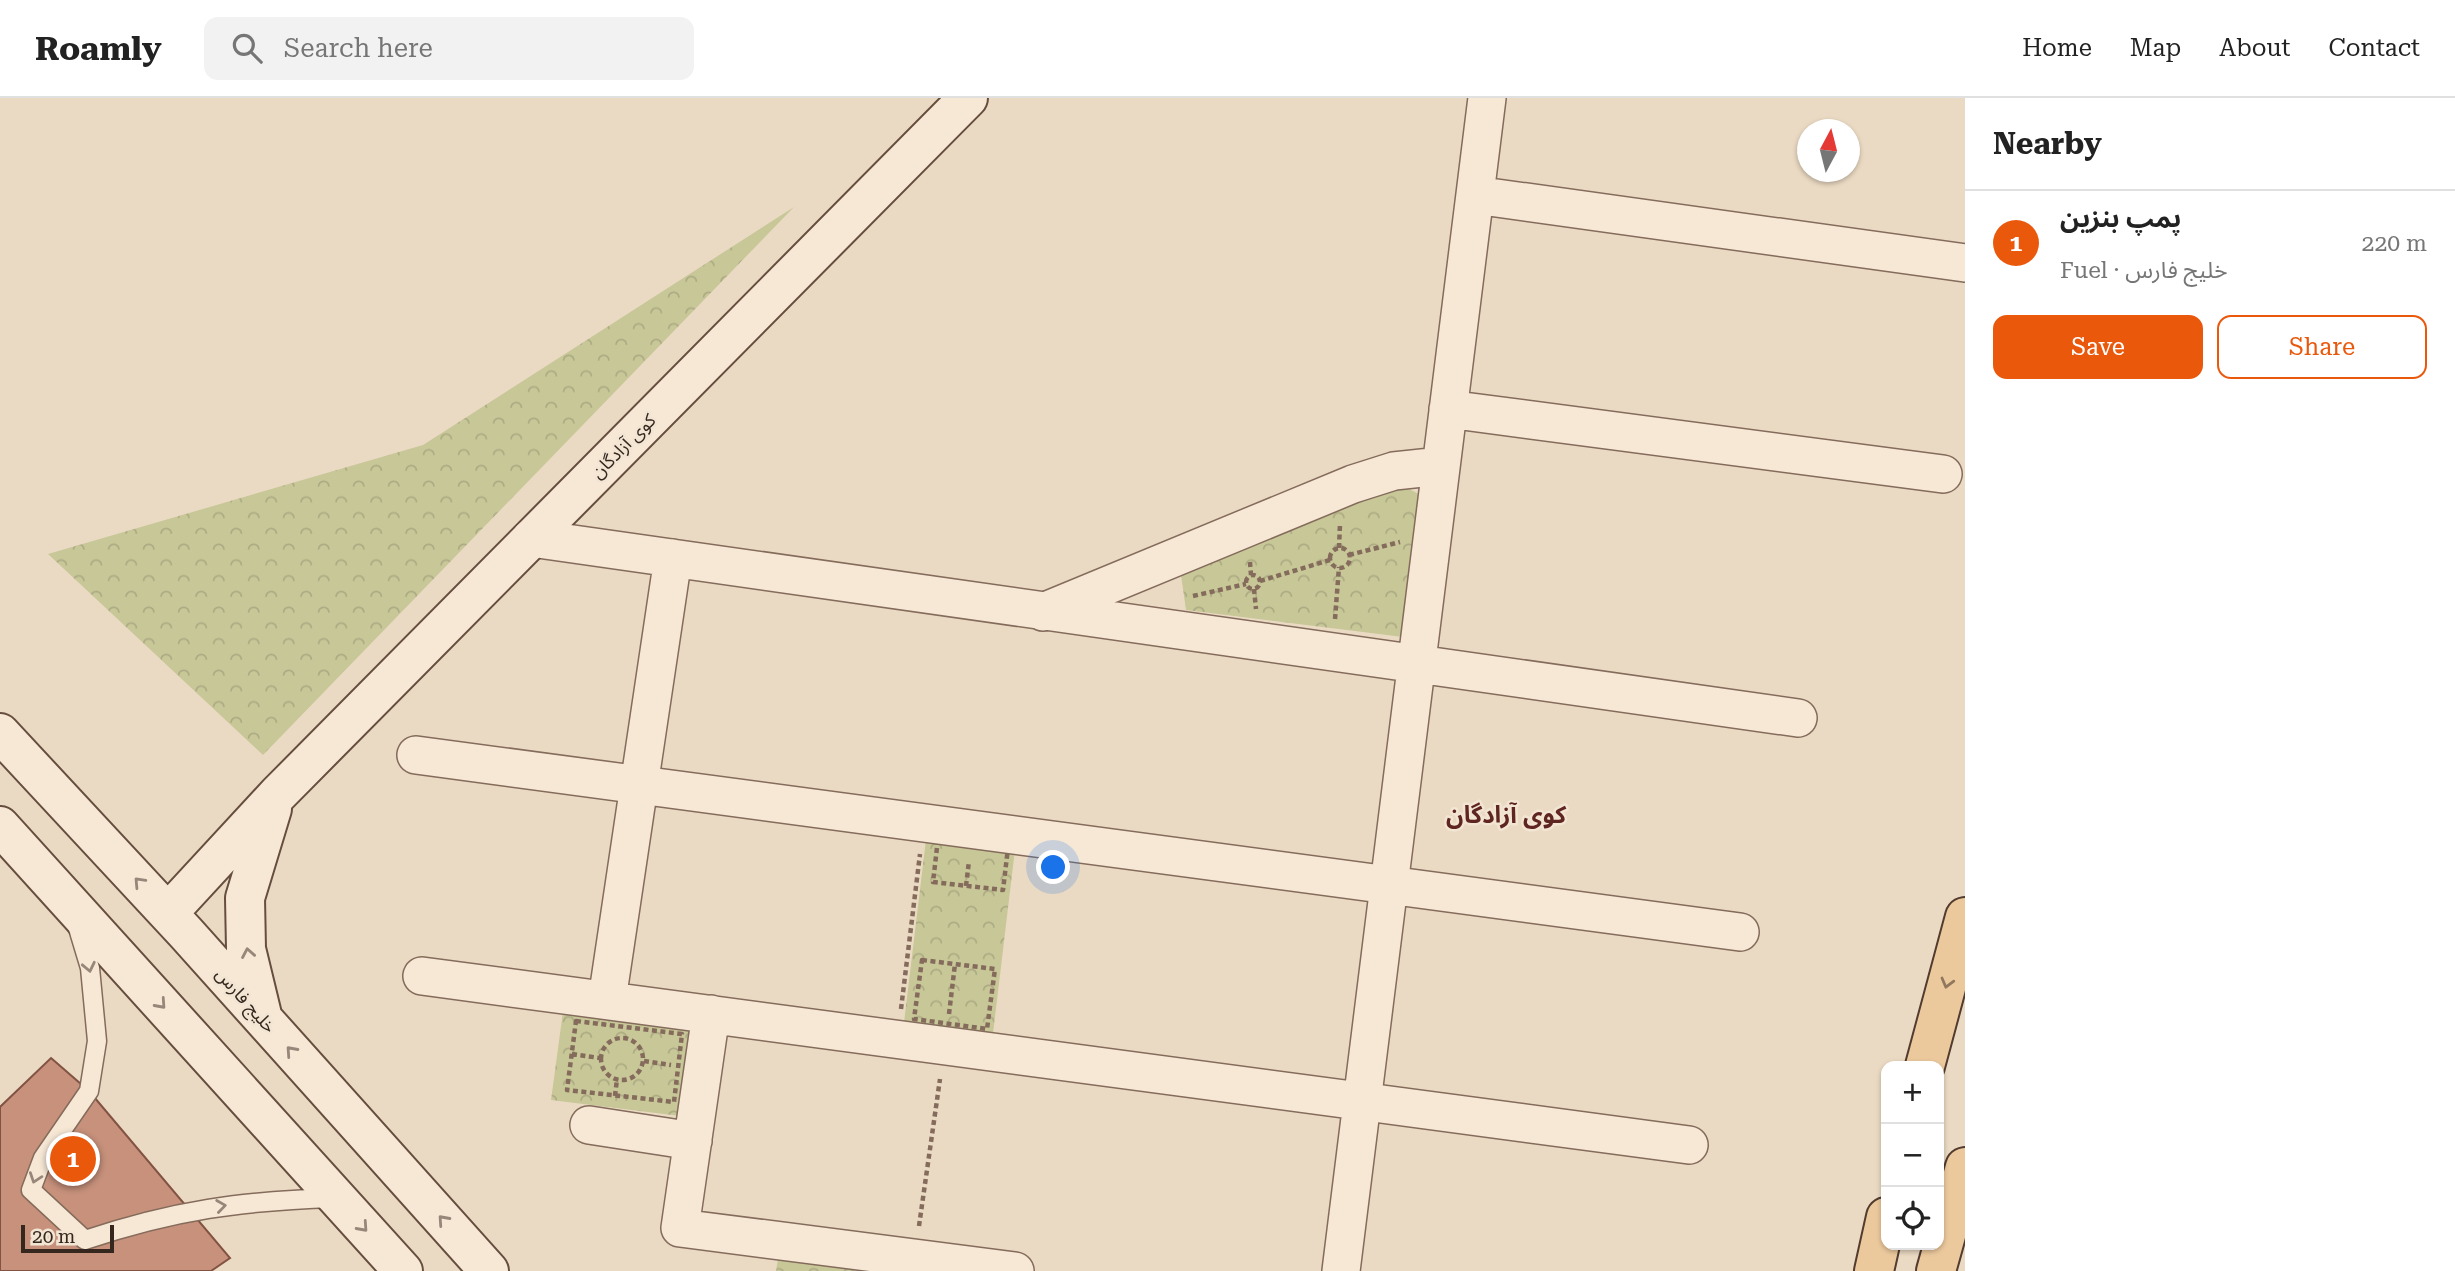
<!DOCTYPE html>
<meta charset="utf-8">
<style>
body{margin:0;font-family:"Roboto Serif","Noto Sans Arabic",serif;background:#f2f2f2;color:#222}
.controls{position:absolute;right:21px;bottom:21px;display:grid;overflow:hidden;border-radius:14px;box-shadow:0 2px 5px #0004}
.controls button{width:63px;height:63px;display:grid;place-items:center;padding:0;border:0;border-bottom:2px solid #e0e0e0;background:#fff;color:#222;font:35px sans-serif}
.compass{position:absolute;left:1797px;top:21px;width:63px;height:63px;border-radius:50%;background:#fff;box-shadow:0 2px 5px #0004;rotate:7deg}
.scale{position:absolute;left:21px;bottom:18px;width:93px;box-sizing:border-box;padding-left:7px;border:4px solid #35261e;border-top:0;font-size:19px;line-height:24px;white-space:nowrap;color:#35261e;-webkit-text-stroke:5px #f3e5d3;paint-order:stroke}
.you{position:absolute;left:1054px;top:770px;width:24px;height:24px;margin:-18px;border:5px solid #fff;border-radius:50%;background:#1a73e8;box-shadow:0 0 0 10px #1a73e833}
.badge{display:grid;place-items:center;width:46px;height:46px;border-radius:50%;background:#ea580c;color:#fff;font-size:23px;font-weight:700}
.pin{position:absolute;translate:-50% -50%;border:4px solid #fff;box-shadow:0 2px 7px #0006}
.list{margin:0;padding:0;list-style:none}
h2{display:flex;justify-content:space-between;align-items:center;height:91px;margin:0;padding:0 28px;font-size:30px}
h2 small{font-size:23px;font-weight:400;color:#767676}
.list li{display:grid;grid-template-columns:46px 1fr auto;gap:21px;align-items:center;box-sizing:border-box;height:105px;padding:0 28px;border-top:2px solid #e0e0e0}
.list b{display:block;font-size:26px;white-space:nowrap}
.list p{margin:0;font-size:23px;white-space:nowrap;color:#767676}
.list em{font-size:23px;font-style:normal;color:#767676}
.actions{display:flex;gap:14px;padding:21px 28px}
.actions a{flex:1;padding:16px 0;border:2px solid #ea580c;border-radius:14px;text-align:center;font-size:24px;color:#ea580c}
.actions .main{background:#ea580c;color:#fff}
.icon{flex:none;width:38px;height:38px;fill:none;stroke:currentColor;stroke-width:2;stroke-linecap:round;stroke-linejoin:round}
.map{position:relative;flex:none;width:1965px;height:1173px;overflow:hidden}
header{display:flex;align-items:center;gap:42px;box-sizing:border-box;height:98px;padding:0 35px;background:#fff;border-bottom:2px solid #e0e0e0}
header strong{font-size:33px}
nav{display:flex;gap:38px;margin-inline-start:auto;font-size:24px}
.search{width:490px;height:63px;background:#f2f2f2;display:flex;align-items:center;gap:18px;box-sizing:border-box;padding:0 24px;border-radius:14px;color:#767676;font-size:26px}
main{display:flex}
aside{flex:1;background:#fff}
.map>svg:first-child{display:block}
.forest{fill:url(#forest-crowns)}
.building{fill:#c7917c;stroke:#825343;stroke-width:2}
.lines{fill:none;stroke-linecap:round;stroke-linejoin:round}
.lane-casing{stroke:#846b5b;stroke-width:21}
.street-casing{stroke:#846b5b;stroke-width:40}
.secondary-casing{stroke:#664d3e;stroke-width:42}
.primary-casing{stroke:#523b2f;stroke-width:42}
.path{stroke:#846b5b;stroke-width:4.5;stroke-dasharray:5 3.5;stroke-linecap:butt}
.lane{stroke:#f7e8d6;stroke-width:18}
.street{stroke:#f7e8d6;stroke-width:37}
.secondary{stroke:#f7e8d6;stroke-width:38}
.primary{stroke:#ecc99d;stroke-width:38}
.oneway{stroke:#96877a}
.oneway2{stroke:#90785e}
.labels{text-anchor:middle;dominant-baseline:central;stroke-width:5;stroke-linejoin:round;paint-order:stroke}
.street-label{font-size:18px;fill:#35261e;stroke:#f3e5d3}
.district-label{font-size:24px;font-weight:bold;fill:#5f2520;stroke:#f3e5d3}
</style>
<header>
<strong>Roamly</strong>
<div class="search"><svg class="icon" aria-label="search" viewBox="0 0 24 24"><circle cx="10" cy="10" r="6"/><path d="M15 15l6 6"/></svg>Search here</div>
<nav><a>Home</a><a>Map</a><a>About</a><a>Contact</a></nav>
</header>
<main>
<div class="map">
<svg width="1965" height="1173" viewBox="0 0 1965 1173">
<defs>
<pattern id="forest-crowns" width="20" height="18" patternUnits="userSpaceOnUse" patternTransform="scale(1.75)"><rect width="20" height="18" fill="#c8c798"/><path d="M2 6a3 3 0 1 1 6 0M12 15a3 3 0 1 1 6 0" fill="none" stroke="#acab83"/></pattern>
</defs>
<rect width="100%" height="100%" fill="#ebdac3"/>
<path class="forest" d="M794,109L263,657L48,456L423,347Z
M1401,387L1417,395L1421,403L1403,539L1186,512L1181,477L1391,388Z
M927,733L1016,743L992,944L903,933Z
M564,906L693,922L680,1018L551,1002Z
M779,1154L926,1173H776Z"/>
<path class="building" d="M51,960L89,993L230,1160L211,1173H0V1009Z"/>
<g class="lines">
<g class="lane-casing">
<path id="lane" d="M77,827L90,870L97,943L89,993L43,1060L31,1092L85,1142C175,1112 241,1103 335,1100"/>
</g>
<g class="street-casing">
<path id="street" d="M1475,97L1965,165
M1448,311L1943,376
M531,440L1798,620
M1043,514L1353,386L1394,373L1441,368
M416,657L1740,834
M422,878L1689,1047
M607,902L673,460
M711,916L680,1130L1015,1173
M589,1027L693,1043
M1341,1173L1487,0"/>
</g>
<g class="secondary-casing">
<path id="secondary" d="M0,635L186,835L489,1173
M0,728L403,1173
M168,815L278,696L968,0
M262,917L246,851L245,800L272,711"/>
</g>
<g class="primary-casing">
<path id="primary" d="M1925,968L1965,819
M1874,1173L1886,1119
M1936,1173L1965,1069"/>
</g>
<path class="path" d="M1339,450L1340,426
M1330 460a10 10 0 1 1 20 0a10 10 0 1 1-20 0Z
M1349,457L1400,444
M1250,464L1251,477
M1246 484a7 7 0 1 1 14 0a7 7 0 1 1-14 0Z
M1260,483L1330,462
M1254,491L1256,511
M1193,498L1246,486
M1335,521L1339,469
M938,741L1008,750L1003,792L933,784Z
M966,788L969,763
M922,862L995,871L987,931L914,921Z
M901,911L920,756
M949,916L955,866
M576,923L682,936L674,1004L567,992Z
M601 961a21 21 0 1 1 42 0a21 21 0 1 1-42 0Z
M572,956L600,960
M644,963L671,967
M615,998L617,981
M919,1128L940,981"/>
<use href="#lane" class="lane"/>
<use href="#street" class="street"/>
<use href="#secondary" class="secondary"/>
<use href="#primary" class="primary"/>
</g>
<defs><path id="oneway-chevron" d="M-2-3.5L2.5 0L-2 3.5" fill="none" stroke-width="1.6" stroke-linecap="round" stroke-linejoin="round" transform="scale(1.75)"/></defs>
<g class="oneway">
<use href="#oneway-chevron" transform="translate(139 784) rotate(-133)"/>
<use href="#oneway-chevron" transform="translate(248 855) rotate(-100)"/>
<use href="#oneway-chevron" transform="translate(89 869) rotate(78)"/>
<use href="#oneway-chevron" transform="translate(161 906) rotate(48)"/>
<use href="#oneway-chevron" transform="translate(291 953) rotate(-132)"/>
<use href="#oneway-chevron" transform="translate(35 1080) rotate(109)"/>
<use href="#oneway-chevron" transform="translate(221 1108) rotate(-8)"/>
<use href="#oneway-chevron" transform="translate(443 1122) rotate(-132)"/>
<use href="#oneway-chevron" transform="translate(363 1129) rotate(48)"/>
</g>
<use class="oneway2" href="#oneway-chevron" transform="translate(1947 885) rotate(105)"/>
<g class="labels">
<g class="street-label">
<text transform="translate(623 348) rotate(-45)">کوی آزادگان</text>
<text transform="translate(246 902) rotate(48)">خلیج فارس</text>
</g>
<g class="district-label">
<text x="1506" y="717">کوی آزادگان</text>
</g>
</g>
</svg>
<div class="controls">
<button>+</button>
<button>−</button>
<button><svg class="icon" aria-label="locate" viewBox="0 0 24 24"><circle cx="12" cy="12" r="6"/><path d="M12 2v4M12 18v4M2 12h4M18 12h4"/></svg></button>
</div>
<svg class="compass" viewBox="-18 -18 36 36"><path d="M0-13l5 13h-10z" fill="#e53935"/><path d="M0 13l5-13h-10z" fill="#767676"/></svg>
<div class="scale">20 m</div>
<div class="you"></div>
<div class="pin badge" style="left:73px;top:1061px">1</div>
</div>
<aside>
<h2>Nearby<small></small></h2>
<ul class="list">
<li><span class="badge">1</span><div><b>پمپ بنزین</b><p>Fuel · خلیج فارس</p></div><em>220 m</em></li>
</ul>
<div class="actions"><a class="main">Save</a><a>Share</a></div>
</aside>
</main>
